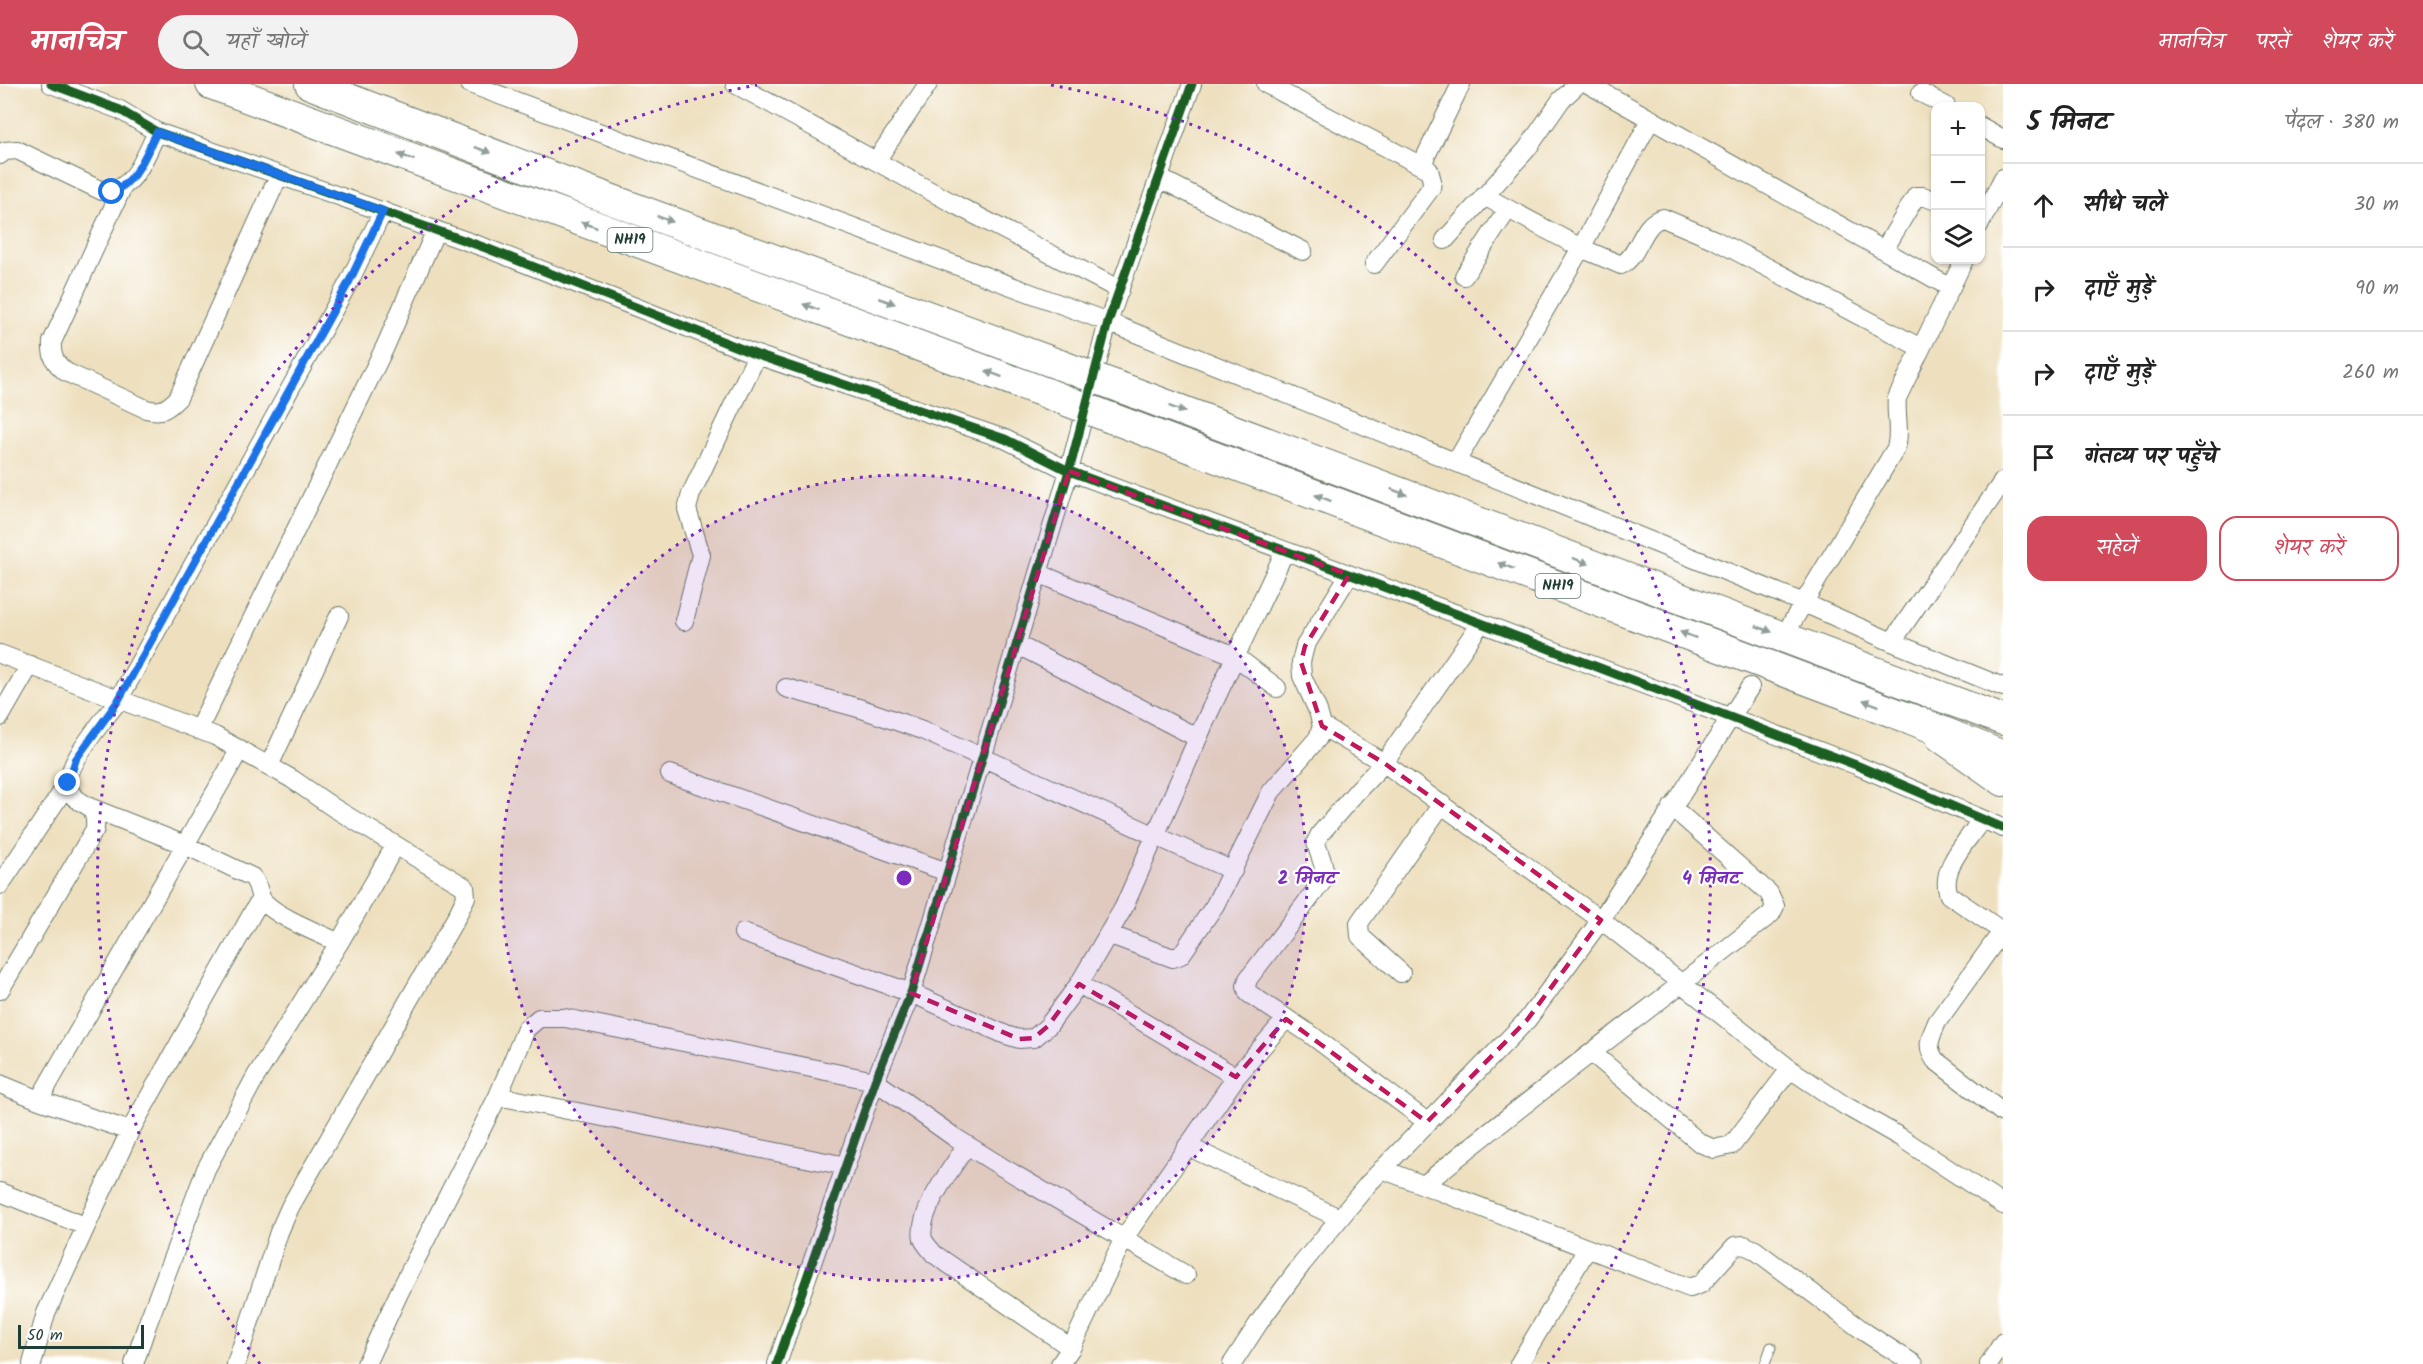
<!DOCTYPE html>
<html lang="hi">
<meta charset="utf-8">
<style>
body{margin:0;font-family:Kalam,"Playpen Sans Deva",sans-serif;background:#f2f2f2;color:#222}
.controls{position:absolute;right:18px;top:18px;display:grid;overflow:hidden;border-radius:12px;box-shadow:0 2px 4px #0004}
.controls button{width:54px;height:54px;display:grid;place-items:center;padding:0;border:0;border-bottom:2px solid #e0e0e0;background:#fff;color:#222;font:30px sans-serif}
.scale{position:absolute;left:18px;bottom:15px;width:126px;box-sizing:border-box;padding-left:6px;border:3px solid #1f3d34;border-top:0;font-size:16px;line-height:21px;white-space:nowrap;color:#1f3d34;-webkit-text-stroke:4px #fff;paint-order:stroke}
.stop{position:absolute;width:18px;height:18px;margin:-14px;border:4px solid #1a73e8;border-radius:50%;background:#fff}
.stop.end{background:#1a73e8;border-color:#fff;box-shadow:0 2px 6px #0008}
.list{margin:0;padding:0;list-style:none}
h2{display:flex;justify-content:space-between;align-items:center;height:78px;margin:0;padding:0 24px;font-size:26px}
h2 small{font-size:20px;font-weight:400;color:#767676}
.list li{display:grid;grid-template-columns:39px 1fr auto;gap:18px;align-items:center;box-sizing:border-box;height:84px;padding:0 24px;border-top:2px solid #e0e0e0}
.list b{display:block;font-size:22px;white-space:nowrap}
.list em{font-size:20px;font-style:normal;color:#767676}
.actions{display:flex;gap:12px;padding:18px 24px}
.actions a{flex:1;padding:14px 0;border:2px solid #d1495b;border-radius:18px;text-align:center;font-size:21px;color:#d1495b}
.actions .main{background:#d1495b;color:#fff}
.icon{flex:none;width:33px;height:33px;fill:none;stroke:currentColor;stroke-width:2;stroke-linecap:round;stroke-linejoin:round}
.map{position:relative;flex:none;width:2003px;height:1280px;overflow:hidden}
header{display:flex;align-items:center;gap:36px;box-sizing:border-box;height:84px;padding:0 30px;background:#d1495b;color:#fff}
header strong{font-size:28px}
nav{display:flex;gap:33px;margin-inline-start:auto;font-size:21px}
.search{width:420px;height:54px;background:#f2f2f2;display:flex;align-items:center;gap:15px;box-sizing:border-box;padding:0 21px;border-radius:33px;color:#767676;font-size:22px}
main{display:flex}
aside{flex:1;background:#fff}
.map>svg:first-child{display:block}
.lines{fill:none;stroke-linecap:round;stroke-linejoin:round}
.service-casing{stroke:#677665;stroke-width:11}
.minor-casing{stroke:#677665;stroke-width:20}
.secondary-casing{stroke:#677665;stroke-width:28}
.trunk-casing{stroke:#677665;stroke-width:32}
.service{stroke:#fff;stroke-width:9}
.minor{stroke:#fff;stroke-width:18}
.secondary{stroke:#fff;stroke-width:26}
.trunk{stroke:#fff;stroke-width:30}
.trunk-bridge-casing{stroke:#677665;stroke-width:32;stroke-linecap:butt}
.trunk-bridge{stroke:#fff;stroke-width:30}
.cycleway-casing{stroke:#fff;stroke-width:13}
.cycleway{stroke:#1b5e20;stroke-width:9}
.oneway{fill:#8f9e9a}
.route{stroke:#1a73e8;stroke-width:8}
.marked{fill:none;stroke:#c2185b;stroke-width:4.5;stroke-dasharray:12 8;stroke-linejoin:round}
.ring{fill:none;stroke:#7b2cbf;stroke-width:3;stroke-dasharray:3 6}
.labels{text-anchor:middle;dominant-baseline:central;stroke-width:4.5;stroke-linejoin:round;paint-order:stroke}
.shield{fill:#fff;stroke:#627771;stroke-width:1.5}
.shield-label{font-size:15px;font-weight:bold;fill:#1f3d34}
.centre{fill:#7b2cbf;stroke:#fff;stroke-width:3}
.ring-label{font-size:18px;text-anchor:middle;font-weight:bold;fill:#7b2cbf;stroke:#fff;stroke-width:4.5;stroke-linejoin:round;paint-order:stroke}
</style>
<header>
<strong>मानचित्र</strong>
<div class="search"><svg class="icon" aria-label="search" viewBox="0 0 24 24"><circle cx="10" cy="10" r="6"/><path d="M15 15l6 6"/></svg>यहाँ खोजें</div>
<nav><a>मानचित्र</a><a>परतें</a><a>शेयर करें</a></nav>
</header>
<main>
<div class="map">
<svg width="2003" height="1280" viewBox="0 0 2003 1280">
<rect width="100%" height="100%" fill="#fff"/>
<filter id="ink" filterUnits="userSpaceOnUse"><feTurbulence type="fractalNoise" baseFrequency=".0167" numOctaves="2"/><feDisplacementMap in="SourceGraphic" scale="12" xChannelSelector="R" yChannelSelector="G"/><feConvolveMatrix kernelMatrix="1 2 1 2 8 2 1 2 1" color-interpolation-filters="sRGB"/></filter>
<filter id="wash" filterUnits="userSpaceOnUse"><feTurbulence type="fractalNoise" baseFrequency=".008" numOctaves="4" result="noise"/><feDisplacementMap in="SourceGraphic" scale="24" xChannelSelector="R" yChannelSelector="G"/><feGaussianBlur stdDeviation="1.35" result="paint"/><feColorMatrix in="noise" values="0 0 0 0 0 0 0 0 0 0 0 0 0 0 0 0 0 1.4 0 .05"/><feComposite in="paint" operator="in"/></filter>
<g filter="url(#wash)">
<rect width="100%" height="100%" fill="#eee0bf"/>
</g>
<g filter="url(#ink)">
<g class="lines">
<g class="service-casing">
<path id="service" d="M1765,1280L1771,1263"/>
</g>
<g class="minor-casing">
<path id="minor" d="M51,0L120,26L157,48L486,164L757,271L1005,355L1069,387L1481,539L1856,681L2003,744
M470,0L1108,238L1804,519L1892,558L2003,603
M735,0L956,121L1120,206
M1266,0L1429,86L1432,97L1431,104L1374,180
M1588,0L1951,204
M1921,9L1946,22
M1980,42L2003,55
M0,71L5,67L17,66L102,107C134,110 145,72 157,48
M876,77L928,0
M1422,80L1461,0
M1159,94L1303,167
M122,104L52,258C51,273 55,279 66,288L146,325C162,329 167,325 178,314L279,91
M1484,112L1581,164L1621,181C1640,172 1641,138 1663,134L1715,156L1921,264
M1980,140L2003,94
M1445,156L1527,65L1561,16L1578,0
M1884,166L1916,112H1923L1936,117
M1464,192L1508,125
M1456,378L1581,164L1651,35
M1038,489L1235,572L1277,604
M684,537L701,471L687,425L691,410L757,271
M1791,540L1896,364C1901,347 1895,331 1897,314L1964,176
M1892,558L2003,397
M1016,560L1198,654
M0,570L215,652L292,695L334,724L465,803L466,813L457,832L290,1123L279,1148L236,1280
M786,604L862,625L922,646L1233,787
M0,633L30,581
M1322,642L1384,679L1601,836L1790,985L1844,1021L1900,1053L2003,1121
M198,646L385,263L436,146
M269,682L339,532
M670,690L947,788
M92,724L185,761L252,793C260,801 257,810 264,818C281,835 317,848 339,859
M1982,735C1969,755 1938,785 1949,811L2002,847
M0,801L68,699
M2003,846L1937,938C1931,953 1925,961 1935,976L2003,1029
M743,849L911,909L1006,951L1019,955L1034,954L1048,942L1079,900L1124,823L1208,631L1285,467
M1108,850L1173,874L1181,871L1215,821L1271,708L1318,654L1322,642L1318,627L1302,592L1301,578L1305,562L1349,491
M1401,889L1360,852L1359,839L1442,720
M1079,900L1236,993
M0,906L95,745C97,715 83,726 71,709C56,689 106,634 118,617L350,196L383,127
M1592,969L1700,1059L1714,1065L1732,1061L1790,985
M0,1000L39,1016L130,1047
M498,1012L846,1082
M39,1016L240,665
M1427,1038L1310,950L1248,909L1246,902L1248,895L1322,798C1328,783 1319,773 1316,758L1320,750L1357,707L1384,679L1481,539
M967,1061C953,1083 917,1128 923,1155C925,1160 931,1166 934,1170L1071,1264
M1187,1062L1339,1134
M1382,1085L1690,1204L1701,1200L1735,1162L1744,1161L1755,1166L1866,1249L1914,1280
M1424,1101C1537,1007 1656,921 1771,830L1775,822L1769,809L1672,723
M0,1108L85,1142
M32,1280L46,1229L130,1047L261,814
M134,1280L147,1241L206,1085L256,992L339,859L395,762
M366,1280L399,1209L498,1012L526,945L539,934H565L875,997L954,1053L1002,1083L1186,1191
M777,1280L875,997L911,909L1069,387L1108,238L1192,0
M1060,1280L1071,1264L1124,1154L1236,993L1286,935
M1232,1280L1260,1237L1302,1180L1368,1100L1527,936L1601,836L1750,603
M1519,1280L1587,1165
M1989,1280L2003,1258"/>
</g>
<g class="secondary-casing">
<path id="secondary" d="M1939,654L2003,699"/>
</g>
<g class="trunk-casing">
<path id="trunk" d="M211,0L1049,310
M310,0L607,114L1060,281
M1122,304L2003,636
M1111,334L1911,635L2003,672"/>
</g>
<use href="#service" class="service"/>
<use href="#minor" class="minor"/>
<use href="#secondary" class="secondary"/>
<use href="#trunk" class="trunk"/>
<g class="trunk-bridge-casing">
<path id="trunk-bridge" d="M1060,281L1122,304
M1049,310L1111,334"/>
</g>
<use href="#trunk-bridge" class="trunk-bridge"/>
<g class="cycleway-casing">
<path id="cycleway" d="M51,0L120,26L157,48L486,164L757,271L1005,355L1069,387L1481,539L1856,681L2003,744
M777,1280L875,997L911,909L1069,387L1108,238L1192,0"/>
</g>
<use href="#cycleway" class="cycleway"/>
</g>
<defs><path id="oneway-solid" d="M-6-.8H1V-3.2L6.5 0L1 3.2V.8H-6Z" transform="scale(1.5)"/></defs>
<g class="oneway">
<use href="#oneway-solid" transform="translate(483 66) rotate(21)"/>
<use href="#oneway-solid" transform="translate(406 73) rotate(-160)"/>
<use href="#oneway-solid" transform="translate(665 135) rotate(20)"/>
<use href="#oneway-solid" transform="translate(589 141) rotate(-160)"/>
<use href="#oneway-solid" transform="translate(887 217) rotate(20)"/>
<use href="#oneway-solid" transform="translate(811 223) rotate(-160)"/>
<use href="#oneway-solid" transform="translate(994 290) rotate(-160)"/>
<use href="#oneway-solid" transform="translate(1177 325) rotate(21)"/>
<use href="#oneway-solid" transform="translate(1399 408) rotate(21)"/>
<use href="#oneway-solid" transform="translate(1323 414) rotate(-159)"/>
<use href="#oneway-solid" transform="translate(1581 477) rotate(21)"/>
<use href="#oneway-solid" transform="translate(1506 482) rotate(-159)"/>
<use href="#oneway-solid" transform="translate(1764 545) rotate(21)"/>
<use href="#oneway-solid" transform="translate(1688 551) rotate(-159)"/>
<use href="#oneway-solid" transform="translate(1871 619) rotate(-159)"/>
</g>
</g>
<g class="lines" filter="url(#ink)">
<path class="route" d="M68,699L76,675L118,617L350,196L383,127L157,48C145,71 137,98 112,108"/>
</g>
<path class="marked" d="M1069,387L1349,491L1305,562L1301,578L1322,642L1384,679L1601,836L1527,936L1427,1038L1286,935L1236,993L1079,900L1048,942L1034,954L1019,955L911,909Z"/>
<circle cx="904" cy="794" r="403" fill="#7b2cbf" fill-opacity=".12"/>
<g class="ring">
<circle cx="904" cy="794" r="403"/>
<path d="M260 1280A807 807 0 0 1 757 1M1051 1A807 807 0 0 1 1548 1280"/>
</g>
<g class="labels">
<g class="shield">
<rect x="607.5" y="144" width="45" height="24" rx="4.5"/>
<rect x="1535.5" y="490" width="45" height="24" rx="4.5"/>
</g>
<g class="shield-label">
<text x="630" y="156">NH19</text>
<text x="1558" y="502">NH19</text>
</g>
</g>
<circle cx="904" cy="794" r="9" class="centre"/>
<g class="ring-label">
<text x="1307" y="800">2 मिनट</text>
<text x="1711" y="800">4 मिनट</text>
</g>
</svg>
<div class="controls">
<button>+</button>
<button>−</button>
<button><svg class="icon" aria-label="layers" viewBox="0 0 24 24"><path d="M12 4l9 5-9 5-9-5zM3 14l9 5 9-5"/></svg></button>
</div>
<div class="scale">50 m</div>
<div class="stop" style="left:112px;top:108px"></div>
<div class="stop end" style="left:68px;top:699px"></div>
</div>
<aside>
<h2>5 मिनट<small>पैदल · 380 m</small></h2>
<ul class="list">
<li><svg class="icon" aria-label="ahead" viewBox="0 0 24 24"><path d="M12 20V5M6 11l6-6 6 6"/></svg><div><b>सीधे चलें</b></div><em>30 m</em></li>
<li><svg class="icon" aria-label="right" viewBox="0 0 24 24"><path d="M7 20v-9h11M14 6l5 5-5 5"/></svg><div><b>दाएँ मुड़ें</b></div><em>90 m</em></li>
<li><svg class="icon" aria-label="right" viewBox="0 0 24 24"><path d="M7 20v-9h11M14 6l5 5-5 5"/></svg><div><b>दाएँ मुड़ें</b></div><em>260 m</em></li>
<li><svg class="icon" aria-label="arrive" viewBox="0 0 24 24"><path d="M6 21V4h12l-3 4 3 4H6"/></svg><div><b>गंतव्य पर पहुँचे</b></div></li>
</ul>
<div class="actions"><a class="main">सहेजें</a><a>शेयर करें</a></div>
</aside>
</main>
